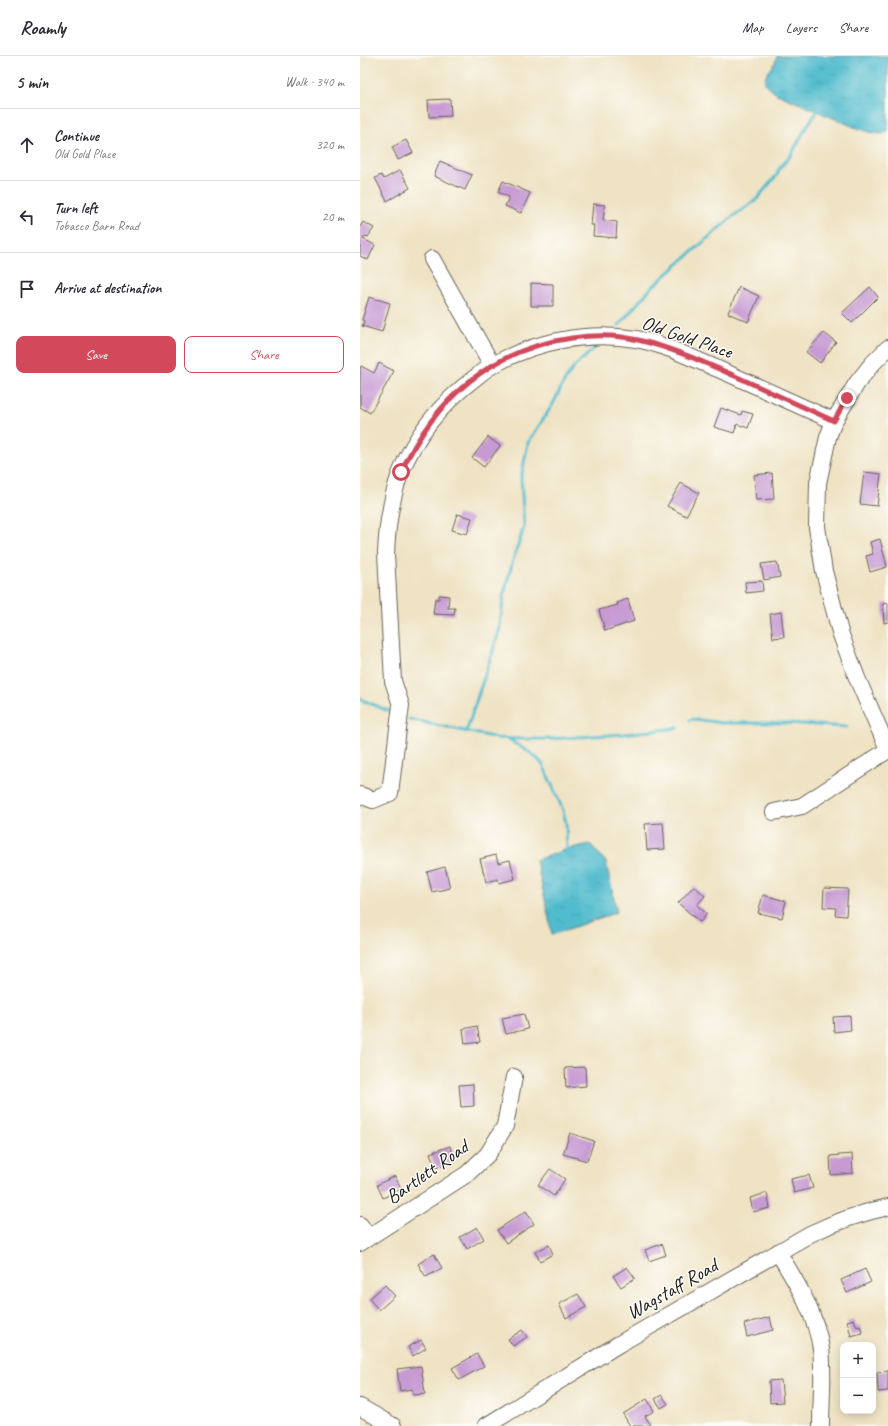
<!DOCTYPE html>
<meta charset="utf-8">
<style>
body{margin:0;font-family:Caveat,sans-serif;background:#f2f2f3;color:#2b2b33}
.controls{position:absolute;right:12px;bottom:12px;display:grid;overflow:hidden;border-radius:8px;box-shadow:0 2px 10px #0003}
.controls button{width:36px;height:36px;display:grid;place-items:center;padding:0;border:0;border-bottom:1px solid #e1e1e2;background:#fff;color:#2b2b33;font:20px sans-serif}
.stop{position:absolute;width:12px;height:12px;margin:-9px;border:3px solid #d1495b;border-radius:50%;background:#fff}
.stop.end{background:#d1495b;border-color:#fff;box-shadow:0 1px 4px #0008}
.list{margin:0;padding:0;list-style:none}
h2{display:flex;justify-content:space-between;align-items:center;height:52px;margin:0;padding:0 16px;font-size:17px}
h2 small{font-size:13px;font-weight:400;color:#7c7c81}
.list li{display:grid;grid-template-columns:26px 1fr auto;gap:12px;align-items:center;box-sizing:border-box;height:72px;padding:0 16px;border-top:1px solid #e1e1e2}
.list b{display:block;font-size:15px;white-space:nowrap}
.list p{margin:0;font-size:13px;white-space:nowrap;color:#7c7c81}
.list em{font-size:13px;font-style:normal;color:#7c7c81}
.actions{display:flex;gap:8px;padding:12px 16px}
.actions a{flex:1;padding:9px 0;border:1px solid #d1495b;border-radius:8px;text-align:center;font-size:14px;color:#d1495b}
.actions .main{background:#d1495b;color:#fff}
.icon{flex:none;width:22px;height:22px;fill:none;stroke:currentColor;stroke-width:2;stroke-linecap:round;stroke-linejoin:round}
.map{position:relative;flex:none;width:528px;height:1370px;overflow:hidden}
header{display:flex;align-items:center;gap:24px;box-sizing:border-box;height:56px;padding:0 20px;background:#fff;border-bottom:1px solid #e1e1e2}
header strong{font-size:19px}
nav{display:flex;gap:22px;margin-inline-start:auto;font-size:14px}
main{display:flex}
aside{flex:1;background:#fff}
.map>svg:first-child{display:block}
.water{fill:url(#water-ripples);stroke:#366c75}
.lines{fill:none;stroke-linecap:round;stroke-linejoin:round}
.stream{stroke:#51bcce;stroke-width:3}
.building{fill:#c69ad3}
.minor-casing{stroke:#666257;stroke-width:18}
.minor{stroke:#fff;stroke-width:16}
.route{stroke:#d1495b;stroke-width:5}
.labels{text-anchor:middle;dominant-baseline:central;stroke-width:3;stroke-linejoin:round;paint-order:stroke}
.street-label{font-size:20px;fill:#1c1c1c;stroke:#fdfcf7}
</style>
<header>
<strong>Roamly</strong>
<nav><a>Map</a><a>Layers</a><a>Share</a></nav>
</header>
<main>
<aside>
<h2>5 min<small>Walk · 340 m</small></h2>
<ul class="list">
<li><svg class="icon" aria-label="ahead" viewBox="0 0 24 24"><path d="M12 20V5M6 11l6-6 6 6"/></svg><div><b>Continue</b><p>Old Gold Place</p></div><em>320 m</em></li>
<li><svg class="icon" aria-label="left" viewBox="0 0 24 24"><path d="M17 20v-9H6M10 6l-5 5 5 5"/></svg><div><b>Turn left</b><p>Tobacco Barn Road</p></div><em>20 m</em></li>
<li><svg class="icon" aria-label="arrive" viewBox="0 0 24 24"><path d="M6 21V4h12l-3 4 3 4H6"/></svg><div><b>Arrive at destination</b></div></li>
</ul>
<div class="actions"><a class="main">Save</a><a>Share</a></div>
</aside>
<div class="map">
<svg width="528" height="1370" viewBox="0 0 528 1370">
<defs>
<pattern id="water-ripples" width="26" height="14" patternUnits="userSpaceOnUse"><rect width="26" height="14" fill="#51bcce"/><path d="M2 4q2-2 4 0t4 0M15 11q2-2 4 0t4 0" fill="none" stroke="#46a1b0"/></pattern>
</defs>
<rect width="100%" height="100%" fill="#fdfcf7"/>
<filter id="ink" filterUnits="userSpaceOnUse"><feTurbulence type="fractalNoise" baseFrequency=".025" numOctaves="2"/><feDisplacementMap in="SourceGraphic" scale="8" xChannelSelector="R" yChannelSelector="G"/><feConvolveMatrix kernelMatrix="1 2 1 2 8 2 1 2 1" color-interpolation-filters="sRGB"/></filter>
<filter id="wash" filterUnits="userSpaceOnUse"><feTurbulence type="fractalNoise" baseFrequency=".012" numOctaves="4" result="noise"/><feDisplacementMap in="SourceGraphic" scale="16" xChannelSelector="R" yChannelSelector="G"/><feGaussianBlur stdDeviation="0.9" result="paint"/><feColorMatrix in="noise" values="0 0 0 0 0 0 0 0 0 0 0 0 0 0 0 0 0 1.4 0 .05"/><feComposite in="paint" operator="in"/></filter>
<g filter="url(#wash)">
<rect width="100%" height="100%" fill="#efe3c4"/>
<path class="water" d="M417,0H528V76L521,78L513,77L494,71L417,38C391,20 413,20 417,0Z
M229,788L232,790L246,806L257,856L192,879L185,844L176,804L207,793Z"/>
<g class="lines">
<path class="stream" d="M259,269L291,232L372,161L395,145L417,119L419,113L431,99L447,70L459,53
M0,643L31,656
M49,663L137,682L155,683H190L263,678L318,672
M330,664L332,663L363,667H427L487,671
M106,676L139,576L144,538L153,504L164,471L161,422L168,387L193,348L205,324L215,310L236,291
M147,683C160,691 174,697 183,709L203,754L206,767L207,796"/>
</g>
<g id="blocks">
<path class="building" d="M90,43L91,60L69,61L68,44Z
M46,84L53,97L38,104L32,91Z
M80,105L112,119L105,134L74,120Z
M40,114L50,132L27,145L15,122L21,119L24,123Z
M143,125L170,137L161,157L145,150L149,141L138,136Z
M233,148L245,149L243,164L257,166L256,182L233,180L234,169H231Z
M3,166L14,172L8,181L5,180L3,183L15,189L8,204L0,200V171Z
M171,227L193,228V250H171Z
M379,231L399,240L388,266L368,257Z
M510,231L518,241L492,267L482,257Z
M9,241L30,247L22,276L2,270L4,265L2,264Z
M464,277L476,286L460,307L446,296Z
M19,307L34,315L10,357L0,351V313L1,310L14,317Z
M361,352L381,359L382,355L393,358L388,372L377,368L374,377L354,371Z
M128,381L140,390L124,411L112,402Z
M504,416L521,418L517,450L500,448Z
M412,417L414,443L396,444L394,419Z
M321,427L339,437L326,460L307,450Z
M97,458L112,462L107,478L92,474Z
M520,483L527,511L510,516L506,500L513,498L510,486Z
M417,506L420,521L404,524L401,508Z
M402,525L403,535L386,537L385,526Z
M79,539L89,540L88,552H95L94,559L73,558L75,543H79Z
M268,543L274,565L245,575L239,554L258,549L257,547Z
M528,547V566L524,567L523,548Z
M421,556L424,581L413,582L410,558Z
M303,767L305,793L287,794L285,768Z
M136,799L138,807L150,804L155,823L139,827L138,823L126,826L120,803Z
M85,811L90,832L72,836L67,816Z
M334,830L345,840L337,849L347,858L340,866L318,847Z
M464,832L488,833L486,860L475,859L476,852L463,851Z
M403,839L426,845L422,862L398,857Z
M164,958L168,973L146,978L142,962Z
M490,960L491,974L474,976L473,961Z
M117,970L120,986L105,988L103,973Z
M225,1011L226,1030L206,1032L205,1012Z
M113,1028L114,1050L101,1051L99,1029Z
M210,1077L234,1085L227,1105L203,1098Z
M90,1090L95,1104L76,1112L70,1097Z
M492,1098L493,1117L471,1119L470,1100Z
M190,1113L205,1123L194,1140L178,1129Z
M449,1119L453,1132L434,1137L431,1123Z
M35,1120L41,1133L23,1142L17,1129Z
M407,1137L410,1152L393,1156L390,1142Z
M166,1155L174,1168L146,1187L137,1174Z
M117,1171L124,1183L107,1193L100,1181Z
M302,1188L306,1199L289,1205L285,1194Z
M189,1189L193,1198L180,1205L175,1196Z
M74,1198L82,1212L66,1221L58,1208Z
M267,1211L275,1222L261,1231L253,1220Z
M505,1213L511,1226L487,1237L481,1224Z
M25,1229L35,1240L19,1254L9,1243Z
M218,1238L226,1251L206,1262L199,1248Z
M410,1261L413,1274L387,1281L384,1268Z
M494,1263L497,1271L500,1270L502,1277L491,1280L487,1265Z
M162,1274L167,1281L153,1290L148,1283Z
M61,1284L66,1292L53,1300L48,1291Z
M117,1298L124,1310L99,1324L92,1312Z
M61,1310L65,1338L53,1339L52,1333L40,1335L37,1313Z
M528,1315V1335L518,1336L517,1316Z
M421,1324L423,1346L410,1347L409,1325Z
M302,1339L308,1348L301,1352L295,1343Z
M287,1343L294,1355L285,1360L290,1368L287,1370H270L263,1358Z"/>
</g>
</g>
<g filter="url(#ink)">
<use href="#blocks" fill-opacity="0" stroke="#666257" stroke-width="1"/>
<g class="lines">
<g class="minor-casing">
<path id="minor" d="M72,203L132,309
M528,292L512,308L497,327L474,365L468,381L458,427L457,471L464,515L480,576L497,622L528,693
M0,739L13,744L30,737L41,649L33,625L26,498C27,470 31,443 40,418C55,379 83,346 116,321C121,317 127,312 133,309C176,285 227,275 276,283C304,288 332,302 358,313C397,330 435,348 474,365
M414,756L442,750L528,694
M0,1169L8,1181
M0,1187L107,1118L128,1098L145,1070L154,1021
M418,1196C436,1226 456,1257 461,1293C464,1319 461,1345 461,1370
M0,1351L33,1370
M126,1370L259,1288L450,1178C475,1166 500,1157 528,1151"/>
</g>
<use href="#minor" class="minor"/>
</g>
</g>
<g class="lines" filter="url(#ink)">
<path class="route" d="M41,416C75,343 131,293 212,282C233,279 257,279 278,284C312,292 343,306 375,320C408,335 441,350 474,365L487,342"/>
</g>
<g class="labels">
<g class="street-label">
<text transform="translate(327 281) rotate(19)">Old Gold Place</text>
<text transform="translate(67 1116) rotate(-35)">Bartlett Road</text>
<text transform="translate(312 1233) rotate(-30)">Wagstaff Road</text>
</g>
</g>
</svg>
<div class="controls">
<button>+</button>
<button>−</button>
</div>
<div class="stop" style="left:41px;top:416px"></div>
<div class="stop end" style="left:487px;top:342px"></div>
</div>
</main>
